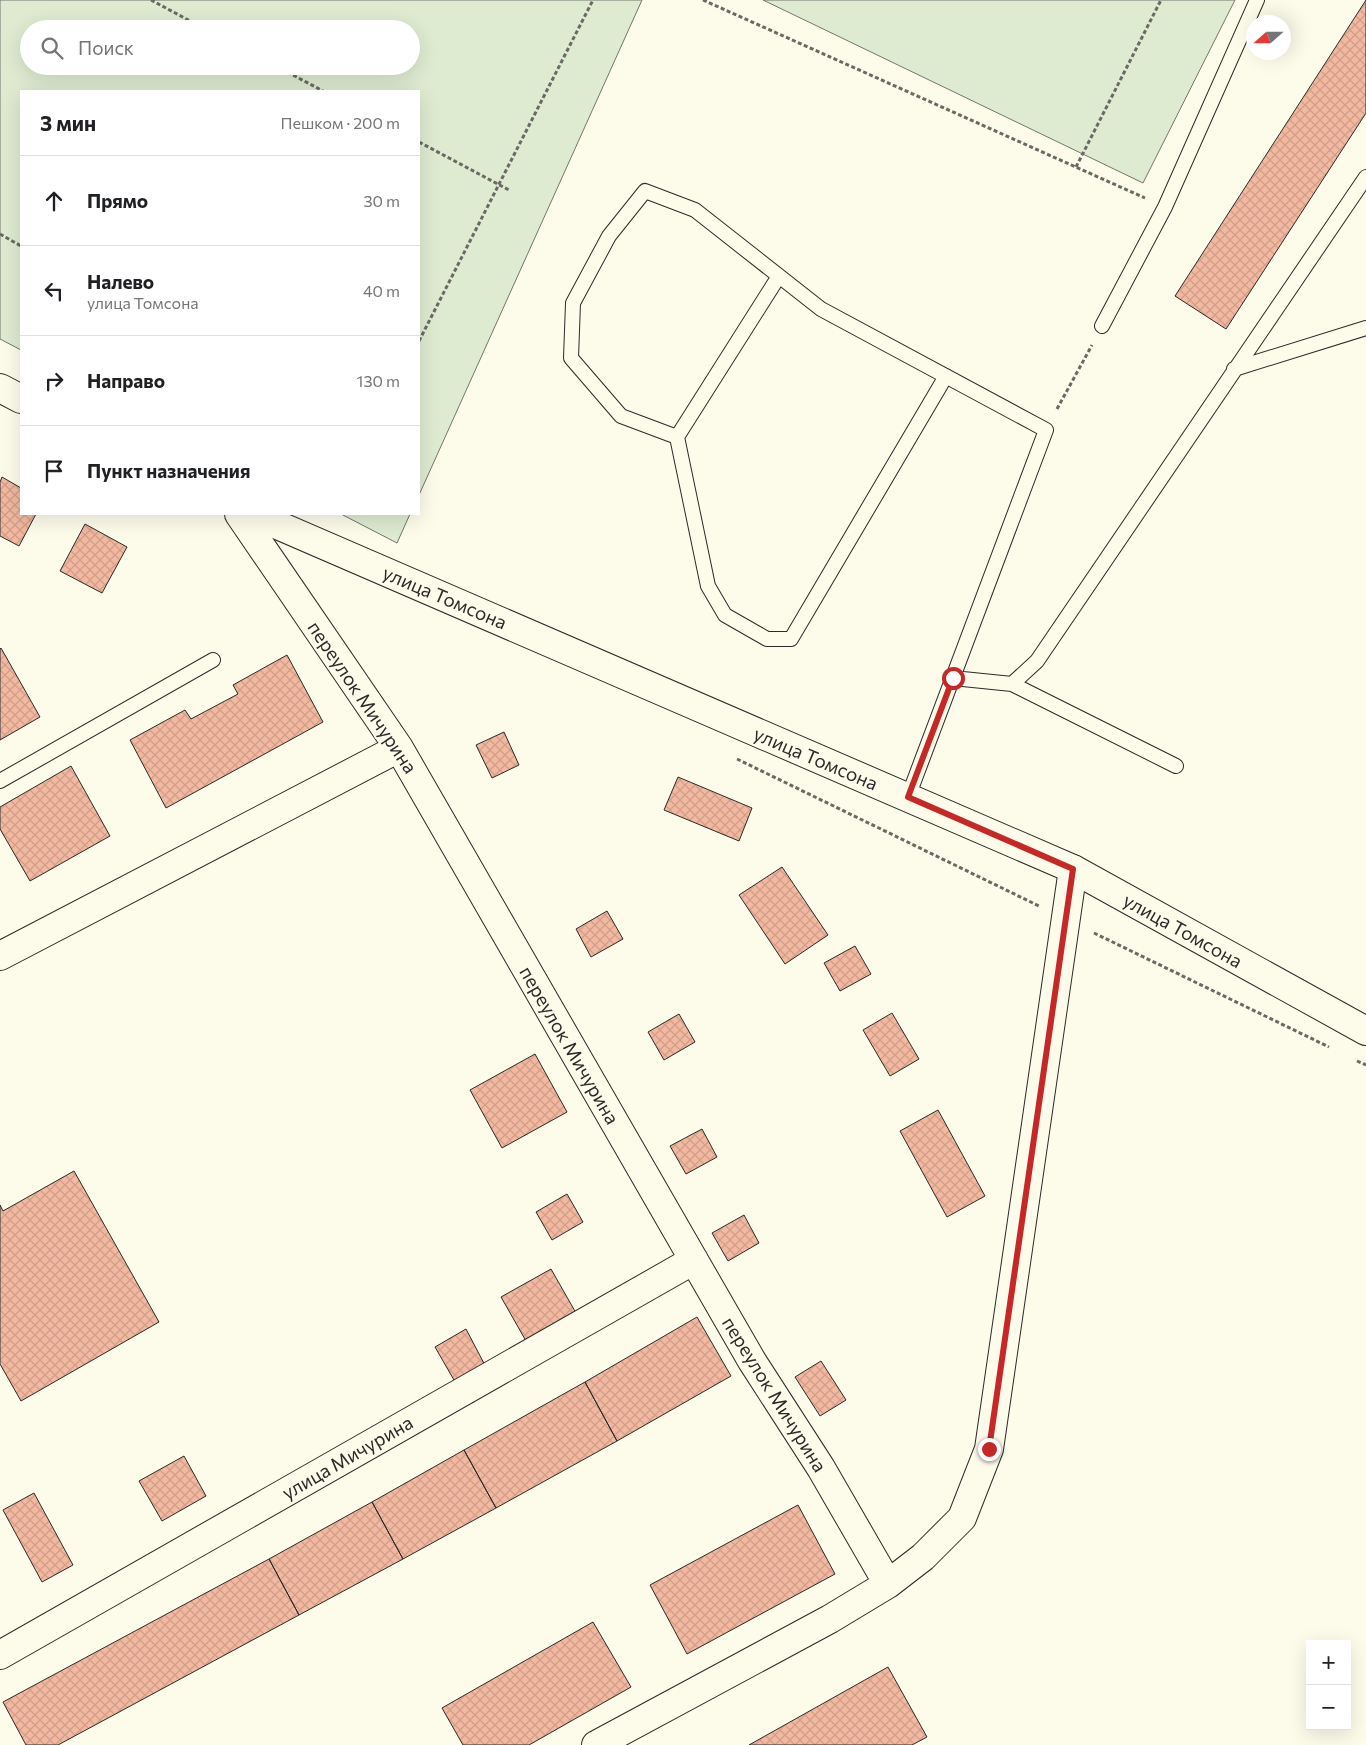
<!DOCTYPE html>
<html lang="ru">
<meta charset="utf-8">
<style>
body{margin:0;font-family:Commissioner,sans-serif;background:#f2f2f2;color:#202124}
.controls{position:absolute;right:15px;bottom:15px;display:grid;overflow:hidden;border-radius:0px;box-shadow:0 5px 20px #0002}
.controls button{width:45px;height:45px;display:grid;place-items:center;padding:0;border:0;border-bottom:1px solid #e0e0e0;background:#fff;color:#202124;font:25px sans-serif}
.compass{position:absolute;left:1246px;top:15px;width:45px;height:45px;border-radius:50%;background:#fff;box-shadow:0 5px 20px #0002;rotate:249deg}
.stop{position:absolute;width:15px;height:15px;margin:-11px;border:4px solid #c62828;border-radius:50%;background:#fff}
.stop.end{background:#c62828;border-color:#fff;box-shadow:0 1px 5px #0008}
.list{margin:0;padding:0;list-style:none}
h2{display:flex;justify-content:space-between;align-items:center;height:65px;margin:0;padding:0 20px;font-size:21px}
h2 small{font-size:16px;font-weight:400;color:#757577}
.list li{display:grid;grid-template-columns:32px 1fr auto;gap:15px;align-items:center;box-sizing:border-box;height:90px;padding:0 20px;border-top:1px solid #e0e0e0}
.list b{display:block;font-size:19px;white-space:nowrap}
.list p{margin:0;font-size:16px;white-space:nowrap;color:#757577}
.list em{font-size:16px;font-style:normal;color:#757577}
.icon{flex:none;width:28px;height:28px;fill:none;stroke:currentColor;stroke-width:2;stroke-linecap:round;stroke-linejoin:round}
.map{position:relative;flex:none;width:1366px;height:1745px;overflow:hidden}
.search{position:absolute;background:#fff;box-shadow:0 5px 20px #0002;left:20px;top:20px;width:400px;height:55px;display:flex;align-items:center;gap:12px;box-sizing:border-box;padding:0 18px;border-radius:28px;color:#757577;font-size:19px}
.panel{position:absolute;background:#fff;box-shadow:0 5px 20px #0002;left:20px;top:90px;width:400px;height:425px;border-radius:0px}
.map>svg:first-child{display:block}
.green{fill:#deebd1;stroke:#74746e;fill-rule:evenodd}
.building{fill:url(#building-cross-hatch);stroke:#2b2b2b}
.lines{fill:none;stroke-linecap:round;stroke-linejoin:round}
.lane-casing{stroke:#2b2b2b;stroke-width:16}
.street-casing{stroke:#2b2b2b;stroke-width:30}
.secondary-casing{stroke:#2b2b2b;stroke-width:30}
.path{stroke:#6a6964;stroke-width:3;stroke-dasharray:4 2.5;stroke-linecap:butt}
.lane{stroke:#fdfbea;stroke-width:14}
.street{stroke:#fdfbea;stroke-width:28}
.secondary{stroke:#fdfbea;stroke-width:28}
.route{stroke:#c62828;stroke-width:6}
.labels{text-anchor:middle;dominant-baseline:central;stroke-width:4;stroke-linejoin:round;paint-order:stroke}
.street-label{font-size:19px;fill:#2b2b2b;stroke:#fdfbea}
</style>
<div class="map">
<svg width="1366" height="1745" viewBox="0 0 1366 1745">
<defs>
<pattern id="building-cross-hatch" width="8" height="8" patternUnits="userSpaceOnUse" patternTransform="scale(1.25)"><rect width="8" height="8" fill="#f2b8a0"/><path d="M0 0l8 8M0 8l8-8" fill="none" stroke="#d09e8a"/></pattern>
</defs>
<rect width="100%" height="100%" fill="#fdfbea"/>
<path class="green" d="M0,0H642L419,495V91H21V350L0,339ZM29,29H411V66H29Z
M763,0H1235L1143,183Z
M341,514H410L397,543Z"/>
<path class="building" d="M1366,0V113L1226,329L1175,296Z
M2,477L21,488V514H36L19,546L0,536V482Z
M85,524L127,547L102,593L60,571Z
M1,648L40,717L0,740V649Z
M287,655L323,722L166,808L130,740L185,710L191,719L238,694L233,685Z
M504,732L519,765L492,778L476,745Z
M71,766L110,836L30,881L0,829V807Z
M678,777L752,808L739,841L664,810Z
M782,867L828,935L785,964L739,895Z
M607,911L623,939L591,957L576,929Z
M855,946L871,974L840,991L824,963Z
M892,1013L919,1059L890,1076L863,1030Z
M679,1014L695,1042L664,1060L648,1032Z
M535,1054L567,1112L502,1148L470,1090Z
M938,1110L985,1196L947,1217L900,1131Z
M702,1129L717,1157L686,1174L670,1146Z
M74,1171L159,1322L21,1401L0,1364V1205L3,1211Z
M567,1194L583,1222L552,1240L536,1212Z
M744,1215L759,1243L728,1261L712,1233Z
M551,1269L576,1313L526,1341L501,1297Z
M697,1317L731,1376L617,1441L585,1382Z
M466,1329L488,1371L458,1387L435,1347Z
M821,1361L846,1400L820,1416L795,1377Z
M585,1382L617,1441L496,1508L464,1450Z
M464,1450L496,1508L403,1559L372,1502Z
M184,1456L206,1496L162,1521L139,1481Z
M34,1493L73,1565L42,1582L3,1510Z
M372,1502L403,1559L299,1615L269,1559Z
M798,1505L835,1574L687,1654L650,1585Z
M269,1559L299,1615L58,1745H26L3,1702Z
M593,1622L631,1687L529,1745H463L442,1708Z
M888,1667L927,1737L912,1745H749Z"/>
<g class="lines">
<g class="lane-casing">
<path id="lane" d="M779,276L677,437L621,416L571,358L573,303L609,236L645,191L695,210L821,309L1046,430L908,797
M1102,326L1165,207L1257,0
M1234,369L1366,328
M677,437L708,586L725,615L767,639H791L946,376
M953,678L1012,684L1037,661L1366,177
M1012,684L1176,766
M0,781L213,660"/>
</g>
<g class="street-casing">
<path id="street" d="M239,514L399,748L752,1361L821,1468L888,1584
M0,956L399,748
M0,1655L694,1260
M596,1745L830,1619L888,1584L923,1557L962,1518L989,1449L1073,869"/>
</g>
<g class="secondary-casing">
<path id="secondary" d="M0,388L21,399
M252,514L1073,869L1366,1031"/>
</g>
<path class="path" d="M151,0L205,29
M703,0L1145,198
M276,66L323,91
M419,142L509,190
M1076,167L1161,0
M0,234L21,246
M419,341L593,0
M1057,409L1092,345
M737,759L1039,906
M1094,933L1329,1047
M1357,1061L1366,1065"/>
<use href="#lane" class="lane"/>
<use href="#street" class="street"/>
<use href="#secondary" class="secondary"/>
</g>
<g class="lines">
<path class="route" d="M953,678L908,797L1073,869L989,1449"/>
</g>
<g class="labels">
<g class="street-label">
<text transform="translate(445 597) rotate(23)">улица Томсона</text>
<text transform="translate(363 697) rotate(56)">переулок Мичурина</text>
<text transform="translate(816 758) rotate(23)">улица Томсона</text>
<text transform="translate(1183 930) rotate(29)">улица Томсона</text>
<text transform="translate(570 1045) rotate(60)">переулок Мичурина</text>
<text transform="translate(775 1394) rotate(58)">переулок Мичурина</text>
<text transform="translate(347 1457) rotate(-30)">улица Мичурина</text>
</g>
</g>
</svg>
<div class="controls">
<button>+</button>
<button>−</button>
</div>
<svg class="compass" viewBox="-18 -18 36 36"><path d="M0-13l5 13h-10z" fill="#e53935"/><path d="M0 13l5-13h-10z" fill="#757577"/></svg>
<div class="stop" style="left:953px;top:678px"></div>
<div class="stop end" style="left:989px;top:1449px"></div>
<div class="search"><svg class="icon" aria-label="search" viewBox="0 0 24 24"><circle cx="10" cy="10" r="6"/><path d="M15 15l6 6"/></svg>Поиск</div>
<section class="panel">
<h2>3 мин<small>Пешком · 200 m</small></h2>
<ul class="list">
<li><svg class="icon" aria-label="ahead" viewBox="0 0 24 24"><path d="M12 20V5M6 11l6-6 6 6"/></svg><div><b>Прямо</b></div><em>30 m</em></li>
<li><svg class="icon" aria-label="left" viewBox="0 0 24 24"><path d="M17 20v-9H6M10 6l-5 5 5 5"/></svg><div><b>Налево</b><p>улица Томсона</p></div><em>40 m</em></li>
<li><svg class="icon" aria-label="right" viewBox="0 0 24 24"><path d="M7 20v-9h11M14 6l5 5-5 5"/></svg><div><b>Направо</b></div><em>130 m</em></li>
<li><svg class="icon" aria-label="arrive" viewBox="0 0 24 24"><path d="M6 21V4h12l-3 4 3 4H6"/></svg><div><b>Пункт назначения</b></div></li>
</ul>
</section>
</div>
